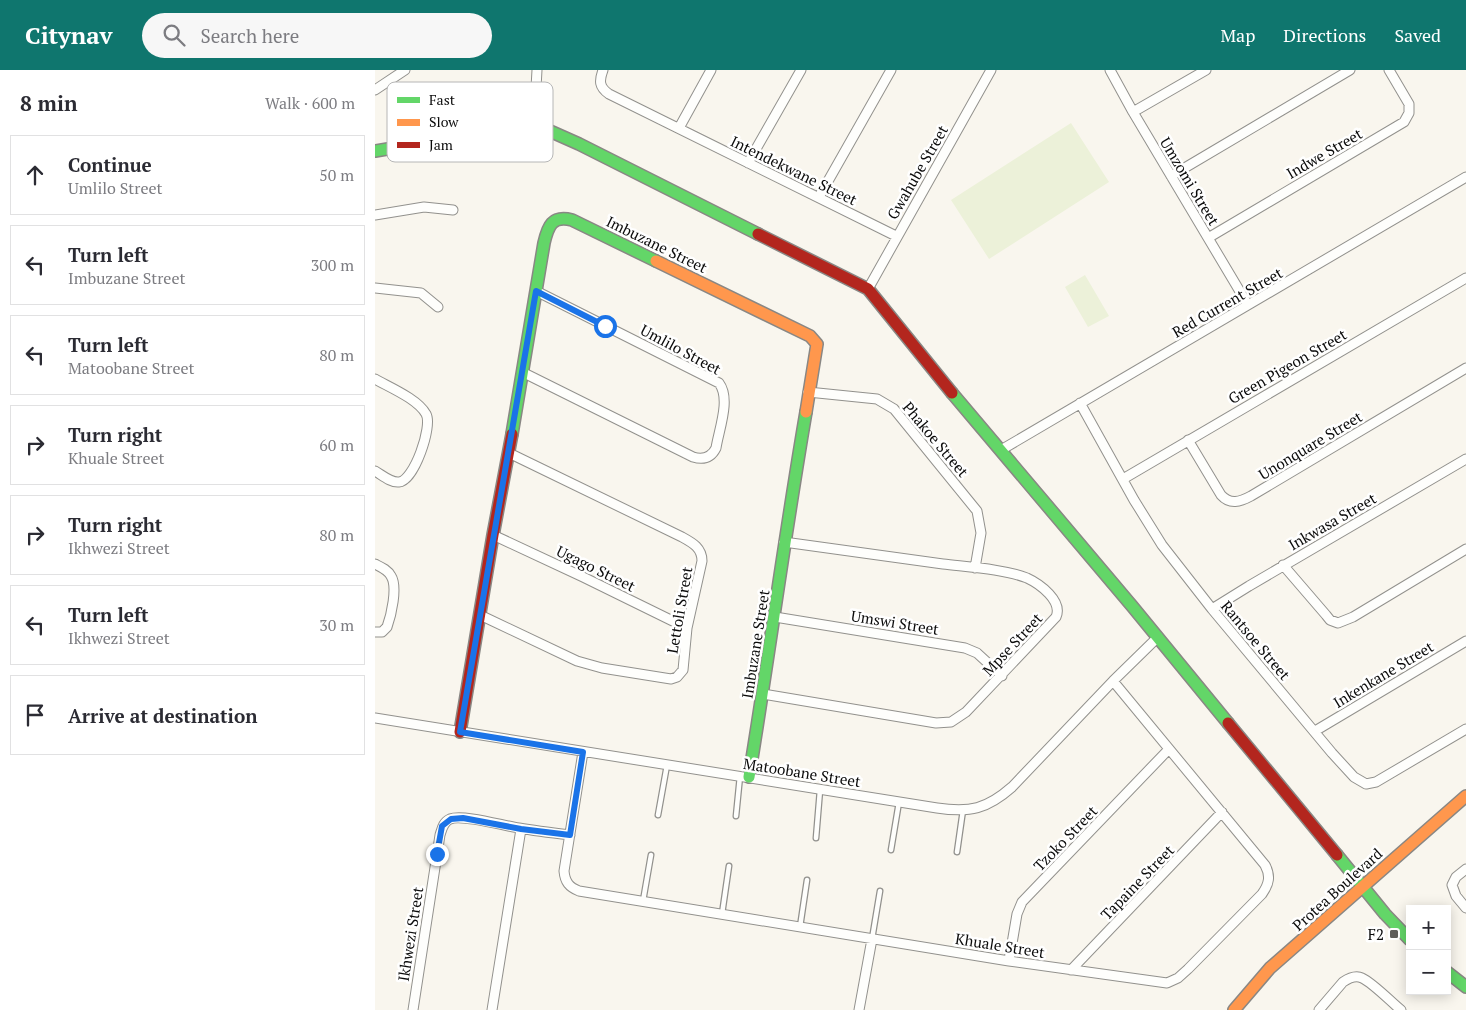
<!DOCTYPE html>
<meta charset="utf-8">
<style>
body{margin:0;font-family:"PT Serif",serif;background:#f7f7f7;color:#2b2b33}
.controls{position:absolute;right:15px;bottom:15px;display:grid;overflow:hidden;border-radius:0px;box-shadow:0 2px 12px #0003}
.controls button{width:45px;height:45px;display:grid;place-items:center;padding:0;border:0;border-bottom:1px solid #e1e1e2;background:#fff;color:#2b2b33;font:25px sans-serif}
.stop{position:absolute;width:15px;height:15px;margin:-11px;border:4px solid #1a73e8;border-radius:50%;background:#fff}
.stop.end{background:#1a73e8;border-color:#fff;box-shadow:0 1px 5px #0008}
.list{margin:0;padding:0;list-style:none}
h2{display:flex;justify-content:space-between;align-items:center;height:65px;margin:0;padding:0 20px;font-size:21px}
h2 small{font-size:16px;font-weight:400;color:#7c7c81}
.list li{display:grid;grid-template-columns:32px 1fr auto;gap:15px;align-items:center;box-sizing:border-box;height:80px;margin:0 10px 10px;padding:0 10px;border:1px solid #e1e1e2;border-radius:0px}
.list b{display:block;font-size:19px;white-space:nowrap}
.list p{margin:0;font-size:16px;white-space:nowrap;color:#7c7c81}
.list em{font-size:16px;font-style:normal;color:#7c7c81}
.icon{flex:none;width:28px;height:28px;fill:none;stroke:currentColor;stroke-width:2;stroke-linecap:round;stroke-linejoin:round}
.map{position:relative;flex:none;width:1091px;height:940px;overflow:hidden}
header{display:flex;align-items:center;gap:30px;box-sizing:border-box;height:70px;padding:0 25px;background:#0f766e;color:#fff}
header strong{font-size:24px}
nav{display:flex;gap:28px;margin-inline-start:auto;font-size:18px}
.search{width:350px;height:45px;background:#f7f7f7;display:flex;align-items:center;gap:12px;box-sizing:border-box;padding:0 18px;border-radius:28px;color:#7c7c81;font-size:19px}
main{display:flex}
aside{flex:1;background:#fff}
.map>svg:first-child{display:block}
.pitch{fill:#ecf1d9}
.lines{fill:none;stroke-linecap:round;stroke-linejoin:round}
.lane-casing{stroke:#92918d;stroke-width:7}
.street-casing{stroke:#92918d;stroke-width:11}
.fast-casing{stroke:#898784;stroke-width:14}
.slow-casing{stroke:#898784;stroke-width:14}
.jam-casing{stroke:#898784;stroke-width:14}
.lane{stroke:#fefefc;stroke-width:4.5}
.street{stroke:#fefefc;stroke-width:9}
.fast{stroke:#63d668;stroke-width:11}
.slow{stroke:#ff974d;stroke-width:11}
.jam{stroke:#b3261e;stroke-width:11}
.route{stroke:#1a73e8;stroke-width:6}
.poi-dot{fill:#5e5d5a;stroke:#fff;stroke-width:2}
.labels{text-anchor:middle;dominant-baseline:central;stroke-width:5;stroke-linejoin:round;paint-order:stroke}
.street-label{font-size:15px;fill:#0b0b0b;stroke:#fff}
.poi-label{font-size:15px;fill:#0b0b0b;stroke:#fff;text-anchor:end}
.key{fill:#fff;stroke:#b6b6b6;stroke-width:1}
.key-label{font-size:14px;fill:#0b0b0b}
</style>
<header>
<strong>Citynav</strong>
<div class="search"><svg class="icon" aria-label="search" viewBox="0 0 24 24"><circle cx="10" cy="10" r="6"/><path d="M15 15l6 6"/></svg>Search here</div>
<nav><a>Map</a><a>Directions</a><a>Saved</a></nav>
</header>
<main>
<aside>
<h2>8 min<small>Walk · 600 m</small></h2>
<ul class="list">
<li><svg class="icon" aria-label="ahead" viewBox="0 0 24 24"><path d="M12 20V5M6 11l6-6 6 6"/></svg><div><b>Continue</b><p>Umlilo Street</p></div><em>50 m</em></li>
<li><svg class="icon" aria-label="left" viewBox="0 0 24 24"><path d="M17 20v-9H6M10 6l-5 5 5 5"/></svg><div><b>Turn left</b><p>Imbuzane Street</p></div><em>300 m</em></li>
<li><svg class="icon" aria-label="left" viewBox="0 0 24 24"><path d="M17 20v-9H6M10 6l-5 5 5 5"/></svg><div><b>Turn left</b><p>Matoobane Street</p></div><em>80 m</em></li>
<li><svg class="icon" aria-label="right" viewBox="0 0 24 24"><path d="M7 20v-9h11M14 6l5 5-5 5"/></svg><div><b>Turn right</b><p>Khuale Street</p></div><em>60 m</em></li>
<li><svg class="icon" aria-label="right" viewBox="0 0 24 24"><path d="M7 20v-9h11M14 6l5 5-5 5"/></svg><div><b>Turn right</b><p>Ikhwezi Street</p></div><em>80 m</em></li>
<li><svg class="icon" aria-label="left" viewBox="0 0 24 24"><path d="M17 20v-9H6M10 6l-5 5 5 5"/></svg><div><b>Turn left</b><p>Ikhwezi Street</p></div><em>30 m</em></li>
<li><svg class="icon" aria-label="arrive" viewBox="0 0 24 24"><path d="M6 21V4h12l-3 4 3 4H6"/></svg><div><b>Arrive at destination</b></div></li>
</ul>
</aside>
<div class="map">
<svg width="1091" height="940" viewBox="0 0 1091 940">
<rect width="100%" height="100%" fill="#f9f6ee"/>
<path class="pitch" d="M696,53L734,112L614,189L576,130Z
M710,205L734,246L713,257L690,217Z"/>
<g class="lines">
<g class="lane-casing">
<path id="lane" d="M283,745L292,695
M361,746L365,706
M441,768L445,720
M516,780L524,732
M582,782L588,740
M268,831L276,785
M347,844L354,796
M425,857L432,810
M497,869L505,821"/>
</g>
<g class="street-casing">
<path id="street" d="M228,0C224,11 224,17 234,24L521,166
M735,0L758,42L873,235
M0,20L30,0
M758,42L831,0
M159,54L162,0
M304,58L336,0
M373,93L426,0
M796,106L975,0
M444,127L516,0
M0,145L49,137L78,140
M833,168L1029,52L1034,43V34L1014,0
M0,218L46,223L63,237
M493,219L616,0
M147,302L318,387C328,390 336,388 341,378C344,359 356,329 344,313L161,221
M0,309C14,317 43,329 51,344C58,356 39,411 24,412C16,413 7,405 0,401
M433,322L502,329L519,339L602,441L606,463L600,498
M705,333L759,430L787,475L837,539L957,683L979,707L991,714L1001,712L1091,659
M813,370L846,425C855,435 865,432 876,426L1091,298
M626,380L1091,107
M748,409L1091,208
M118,465L208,507L312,558
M0,494C6,497 13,500 16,506C23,517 16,546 12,557L7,562H0
M908,495L951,545L955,550L963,553L978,547L1091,479
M837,539L874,516L1091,389
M105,545L202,591L227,598L296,609L302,607L308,600L312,558L327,491C327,478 318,473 307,467L134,383
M400,547L590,578L602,583L627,606
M388,624L561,653L576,652L591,642L681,547C688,531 665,514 652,508C629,499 593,497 568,494C515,487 462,479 409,472
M0,648L562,738C595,743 612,739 637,717L738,611L783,567
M940,661L1091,571
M208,682L189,801C190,812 194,817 204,821L634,891L792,913L803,908L813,899L887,824C894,814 896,806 890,795L738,611
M1091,799L1081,807L1077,815L1081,826L1091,838
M634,891L642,844L647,832L794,679
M696,900L847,742
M38,940L65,765C67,759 68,752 75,749C88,744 129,756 144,758C161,761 178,763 195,765
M117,940L146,759
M484,940L497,869
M944,940L968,912C974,908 981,905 987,908C998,913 1016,932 1026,940"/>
</g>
<g class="fast-casing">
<path id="fast" d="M0,81L159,54L204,74L383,164
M577,323L757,536L853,653
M137,364L169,173C173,156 177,145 197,150L281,191
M374,707C394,585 410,464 431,342
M962,785L1010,844L1035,870
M1072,902L1091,917"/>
</g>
<g class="slow-casing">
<path id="slow" d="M281,191L435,266L442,274L431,342
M859,940L895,898L1091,726"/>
</g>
<g class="jam-casing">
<path id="jam" d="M383,164L493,219L577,323
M853,653L962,785
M85,662L118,465L137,364"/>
</g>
<use href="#lane" class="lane"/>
<use href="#street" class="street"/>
<use href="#fast" class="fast"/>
<use href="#slow" class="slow"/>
<use href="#jam" class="jam"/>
</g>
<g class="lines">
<path class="route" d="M62,784L67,756L76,749L88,748L146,759L195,765L208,682L85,662L161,221L230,256"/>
</g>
<rect class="poi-dot" x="1014" y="859" width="10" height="10" rx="2.5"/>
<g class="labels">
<g class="street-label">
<text transform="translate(949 83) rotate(-30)">Indwe Street</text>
<text transform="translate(419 100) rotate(26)">Intendekwane Street</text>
<text transform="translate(542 102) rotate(-60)">Gwahube Street</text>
<text transform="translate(815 111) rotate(59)">Umzomi Street</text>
<text transform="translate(282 174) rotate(26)">Imbuzane Street</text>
<text transform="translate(852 232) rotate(-30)">Red Current Street</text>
<text transform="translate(306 279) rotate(28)">Umlilo Street</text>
<text transform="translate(912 296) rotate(-30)">Green Pigeon Street</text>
<text transform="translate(561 369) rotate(50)">Phakoe Street</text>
<text transform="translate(935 375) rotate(-31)">Unonquare Street</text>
<text transform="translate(957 451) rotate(-30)">Inkwasa Street</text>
<text transform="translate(221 498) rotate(26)">Ugago Street</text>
<text transform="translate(304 540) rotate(-80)">Lettoli Street</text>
<text transform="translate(520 552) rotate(9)">Umswi Street</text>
<text transform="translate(881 570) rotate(50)">Rantsoe Street</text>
<text transform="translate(380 574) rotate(-81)">Imbuzane Street</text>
<text transform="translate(637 574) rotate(-47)">Mpse Street</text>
<text transform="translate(1008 604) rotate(-31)">Inkenkane Street</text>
<text transform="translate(427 702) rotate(9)">Matoobane Street</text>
<text transform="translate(690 768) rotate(-46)">Tzoko Street</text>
<text transform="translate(762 812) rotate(-46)">Tapaine Street</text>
<text transform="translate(962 819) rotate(-42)">Protea Boulevard</text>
<text transform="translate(35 864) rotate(-81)">Ikhwezi Street</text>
<text transform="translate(625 875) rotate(9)">Khuale Street</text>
</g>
<g class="poi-label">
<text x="1009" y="864">F2</text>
</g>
</g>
<rect x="12" y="12" width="166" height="80" rx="8" class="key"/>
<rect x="22" y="27" width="23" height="6" fill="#63d668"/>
<rect x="22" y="49" width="23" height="7" fill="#ff974d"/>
<rect x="22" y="72" width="23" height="6" fill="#b3261e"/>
<g class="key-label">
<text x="54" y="35">Fast</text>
<text x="54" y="57">Slow</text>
<text x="54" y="80">Jam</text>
</g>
</svg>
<div class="controls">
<button>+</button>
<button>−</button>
</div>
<div class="stop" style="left:230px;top:256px"></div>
<div class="stop end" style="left:62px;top:784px"></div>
</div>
</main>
